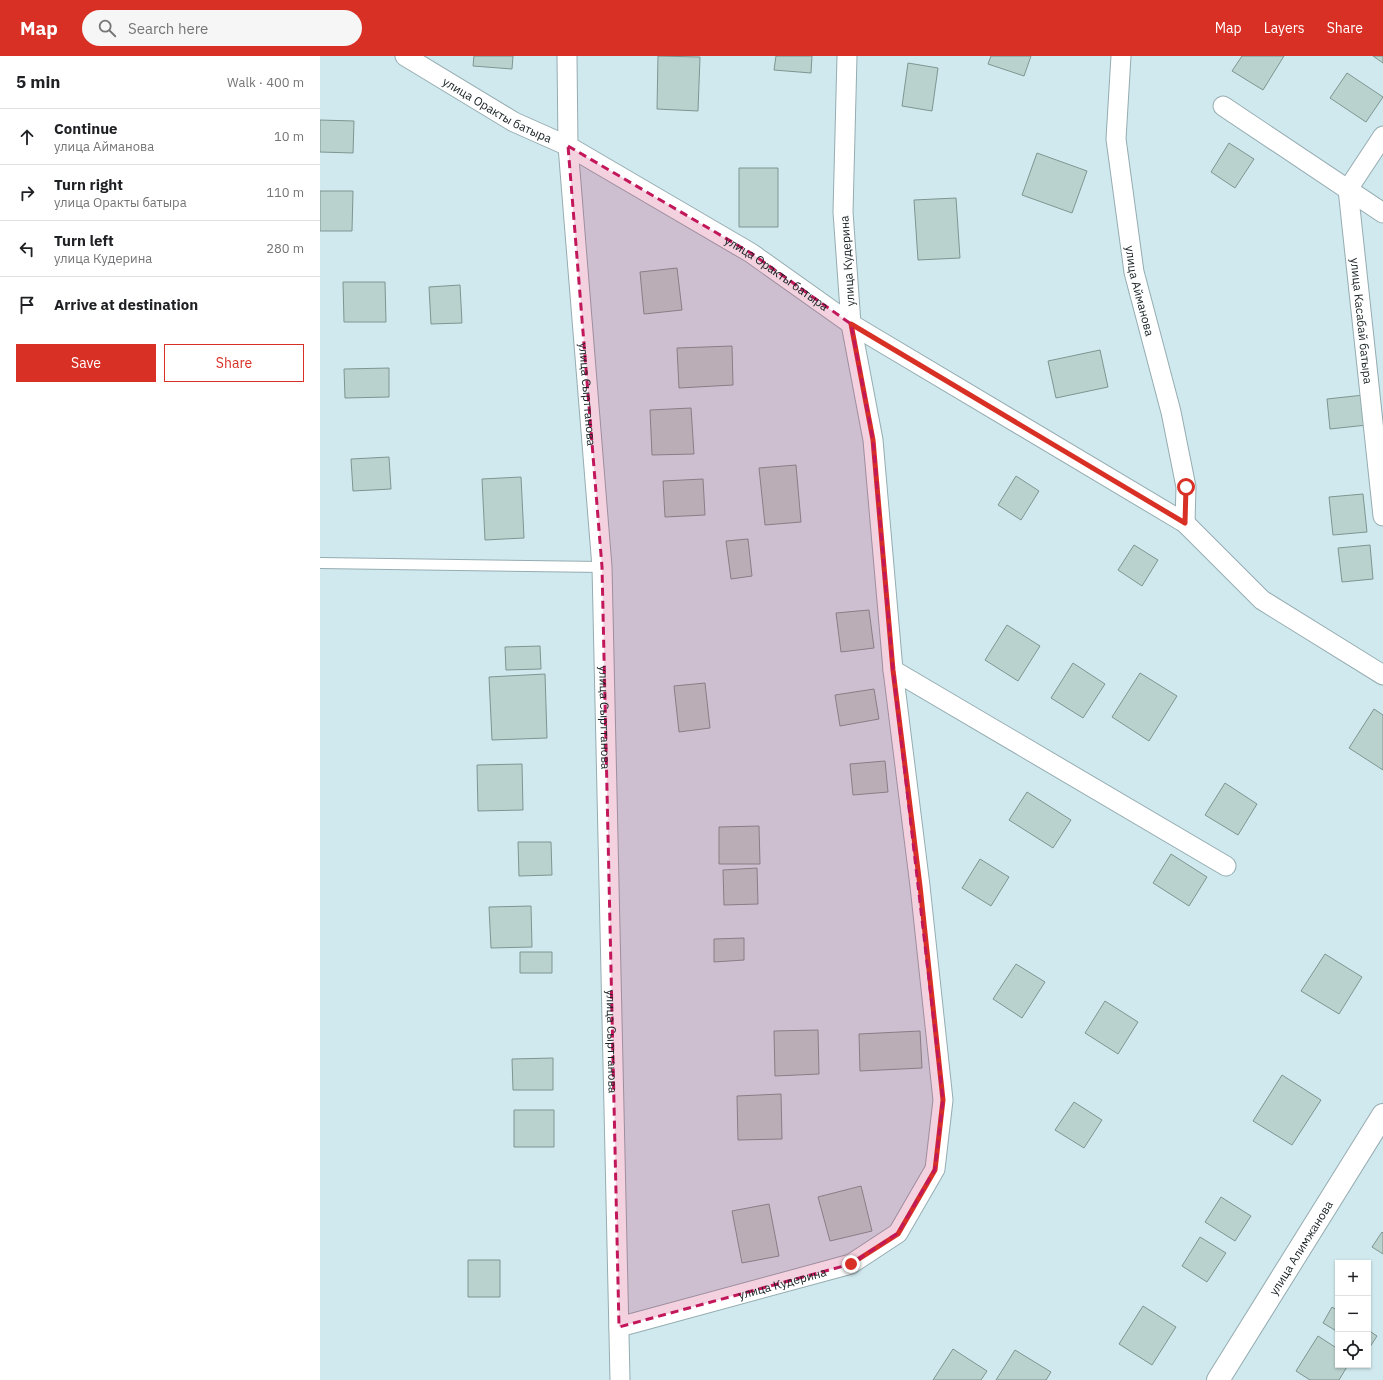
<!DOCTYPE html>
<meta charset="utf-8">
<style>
body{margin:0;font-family:"IBM Plex Sans",sans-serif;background:#f6f6f6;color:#202124}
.controls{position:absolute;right:12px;bottom:12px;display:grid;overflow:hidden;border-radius:0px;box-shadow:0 1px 3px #0004}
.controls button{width:36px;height:36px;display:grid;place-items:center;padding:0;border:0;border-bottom:1px solid #e0e0e0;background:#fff;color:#202124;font:20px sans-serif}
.stop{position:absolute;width:12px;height:12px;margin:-9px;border:3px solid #d93025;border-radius:50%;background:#fff}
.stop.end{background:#d93025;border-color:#fff;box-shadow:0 1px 4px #0008}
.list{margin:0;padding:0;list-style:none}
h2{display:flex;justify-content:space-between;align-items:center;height:52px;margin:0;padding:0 16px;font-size:17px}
h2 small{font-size:13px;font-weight:400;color:#757577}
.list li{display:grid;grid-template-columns:26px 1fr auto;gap:12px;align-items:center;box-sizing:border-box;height:56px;padding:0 16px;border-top:1px solid #e0e0e0}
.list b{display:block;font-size:15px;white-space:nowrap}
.list p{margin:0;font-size:13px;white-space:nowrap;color:#757577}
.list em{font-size:13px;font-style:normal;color:#757577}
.actions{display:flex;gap:8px;padding:12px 16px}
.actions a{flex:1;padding:9px 0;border:1px solid #d93025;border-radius:0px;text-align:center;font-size:14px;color:#d93025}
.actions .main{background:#d93025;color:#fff}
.icon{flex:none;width:22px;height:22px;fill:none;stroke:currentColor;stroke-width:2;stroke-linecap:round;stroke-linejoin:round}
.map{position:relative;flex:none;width:1063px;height:1324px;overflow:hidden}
header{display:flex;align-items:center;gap:24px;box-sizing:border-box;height:56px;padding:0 20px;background:#d93025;color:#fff}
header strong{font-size:19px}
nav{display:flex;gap:22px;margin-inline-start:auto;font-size:14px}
.search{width:280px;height:36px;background:#f6f6f6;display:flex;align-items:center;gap:10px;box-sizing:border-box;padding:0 14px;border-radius:22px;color:#757577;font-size:15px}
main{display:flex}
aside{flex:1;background:#fff}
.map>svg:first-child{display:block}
.building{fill:#bad2ce;stroke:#7e9591}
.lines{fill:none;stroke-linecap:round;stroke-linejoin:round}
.service-casing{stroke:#95acb1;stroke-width:12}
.minor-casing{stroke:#95acb1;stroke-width:21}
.tertiary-casing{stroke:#95acb1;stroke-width:24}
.service{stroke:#fff;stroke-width:10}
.minor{stroke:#fff;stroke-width:19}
.tertiary{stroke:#fff;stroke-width:22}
.route{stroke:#d93025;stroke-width:5}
.marked{fill:#c2185b;fill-opacity:0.2;stroke:#c2185b;stroke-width:3;stroke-dasharray:8 5;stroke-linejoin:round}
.labels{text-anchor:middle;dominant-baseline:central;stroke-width:3;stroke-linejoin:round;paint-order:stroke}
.street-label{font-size:12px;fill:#182123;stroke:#fff}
</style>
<header>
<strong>Map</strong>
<div class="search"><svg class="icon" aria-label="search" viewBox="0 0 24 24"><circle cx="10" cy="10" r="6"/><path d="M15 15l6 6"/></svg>Search here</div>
<nav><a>Map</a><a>Layers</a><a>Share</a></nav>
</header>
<main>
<aside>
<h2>5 min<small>Walk · 400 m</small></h2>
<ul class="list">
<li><svg class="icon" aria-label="ahead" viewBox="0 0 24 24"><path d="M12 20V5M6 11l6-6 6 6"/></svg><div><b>Continue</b><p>улица Айманова</p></div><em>10 m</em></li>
<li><svg class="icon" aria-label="right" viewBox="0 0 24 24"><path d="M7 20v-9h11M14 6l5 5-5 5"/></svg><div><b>Turn right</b><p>улица Оракты батыра</p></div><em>110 m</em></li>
<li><svg class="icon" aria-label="left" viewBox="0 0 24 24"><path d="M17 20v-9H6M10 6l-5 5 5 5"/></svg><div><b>Turn left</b><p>улица Кудерина</p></div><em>280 m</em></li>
<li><svg class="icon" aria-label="arrive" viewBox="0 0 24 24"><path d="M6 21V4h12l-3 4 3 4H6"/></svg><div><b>Arrive at destination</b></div></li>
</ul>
<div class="actions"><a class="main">Save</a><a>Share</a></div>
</aside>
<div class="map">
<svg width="1063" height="1324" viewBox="0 0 1063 1324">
<rect width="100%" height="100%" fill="#d0e9ee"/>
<path class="building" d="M154,0H193L192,13L153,10Z
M338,0L380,1L378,55L337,53Z
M456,0H492L491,17L454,14Z
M671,0H711L704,20L668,8Z
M922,0H964L943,34L912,15Z
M1053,0H1063V7Z
M588,7L618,12L612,55L582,50Z
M1027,17L1063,41L1046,66L1010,42Z
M0,64L34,65L33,97L0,96Z
M909,87L934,103L915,132L891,116Z
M717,97L767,115L752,157L702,139Z
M419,112H458V171H419Z
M0,135H33L32,175H0Z
M636,142L640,202L598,204L594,144Z
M357,212L362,254L324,258L320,216Z
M23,226H65L66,266H24Z
M140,229L142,267L111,268L109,231Z
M412,290L413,329L359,332L357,292Z
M780,294L788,331L736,342L728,305Z
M69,312V341L25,342L24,313Z
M1044,339L1047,369L1010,373L1007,343Z
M371,352L374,398L332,399L330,354Z
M69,401L71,433L33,435L31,403Z
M476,409L481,466L445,469L439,412Z
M696,420L719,435L701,464L678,449Z
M201,421L204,482L165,484L162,423Z
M383,423L385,459L345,461L343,425Z
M1043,438L1047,476L1013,479L1009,441Z
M428,483L432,520L411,523L406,485Z
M814,489L838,504L822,530L798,514Z
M1050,489L1053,523L1022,526L1018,492Z
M549,554L554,592L521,596L516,557Z
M687,569L720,590L698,625L665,604Z
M220,590L221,613L186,614L185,591Z
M753,607L785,628L763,662L731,642Z
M820,617L857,640L829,685L792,661Z
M225,618L227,682L172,684L169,621Z
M385,627L390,672L359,676L354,630Z
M554,633L559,663L520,670L515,639Z
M1054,653L1063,659V714L1029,692Z
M565,705L568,736L533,739L530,708Z
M202,708L203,754L158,755L157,709Z
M905,727L937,748L918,779L885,759Z
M707,736L751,764L733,792L689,764Z
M439,770L440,808H399V771Z
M198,786H231L232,819L199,820Z
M851,798L887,821L869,850L833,827Z
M660,803L689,821L671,850L642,832Z
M437,812L438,848L404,849L403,814Z
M211,850L212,891L171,892L169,851Z
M424,882V904L394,906V883Z
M200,896H232V917H200Z
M1005,898L1042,921L1019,958L981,935Z
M696,908L725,926L702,962L673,943Z
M785,945L818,966L798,998L765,977Z
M498,974L499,1018L455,1020L454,975Z
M600,975L602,1012L540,1015L539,978Z
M233,1002V1034H193L192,1003Z
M962,1019L1001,1044L972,1089L933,1065Z
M461,1038L462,1083L418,1084L417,1040Z
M754,1046L782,1064L764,1092L735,1074Z
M194,1054H234V1091H194Z
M541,1130L552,1175L510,1185L498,1141Z
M901,1141L931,1160L915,1185L885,1166Z
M449,1148L459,1200L422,1207L412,1155Z
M1062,1176L1063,1177V1198L1052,1191Z
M880,1181L906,1197L887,1226L862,1210Z
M148,1204H180V1241H148Z
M823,1250L856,1271L832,1309L799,1288Z
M1012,1251L1018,1255V1276L1003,1267Z
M1048,1274L1057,1280L1048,1294Z
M998,1280L1018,1293V1309H1028L1019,1324H990L976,1315Z
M633,1293L667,1315L661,1324H613Z
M695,1294L731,1316L726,1324H676Z"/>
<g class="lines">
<g class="service-casing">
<path id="service" d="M0,507L282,511"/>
</g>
<g class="minor-casing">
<g id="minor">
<path id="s1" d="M85,0L194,66L248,90L431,197L531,268L865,467L942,544L1063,619"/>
<path id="s2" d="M247,0L248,90L282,511L300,1324"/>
<path id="s3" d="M801,0L796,83L814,216L851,356L866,431L865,467"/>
<path d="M903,50L1063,157"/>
<path id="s4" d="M1063,80L1028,133L1063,460"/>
<path d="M573,614L906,810"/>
<path id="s5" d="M299,1271L531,1208L578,1177L615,1113L623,1044L600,830L573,614L553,384L531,268L523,156L527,0"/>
</g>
</g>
<g class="tertiary-casing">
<g id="tertiary">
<path id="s6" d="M898,1324L1063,1059"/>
</g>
</g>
<use href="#service" class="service"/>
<use href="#minor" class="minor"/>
<use href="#tertiary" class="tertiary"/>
</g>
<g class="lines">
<path class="route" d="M531,1208L578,1178L615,1114L623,1044L600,830L573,614L553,384L531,268L865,467L866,431"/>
</g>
<path class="marked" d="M248,90L431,197L531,268L553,384L573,614L623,1044L615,1113L578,1177L531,1208L299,1271L282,511Z"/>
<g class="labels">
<g class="street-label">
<text stroke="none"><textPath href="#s1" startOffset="107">улица Оракты батыра</textPath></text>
<text transform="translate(527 205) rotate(-94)">улица Кудерина</text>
<text stroke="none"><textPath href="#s1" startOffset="431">улица Оракты батыра</textPath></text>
<text stroke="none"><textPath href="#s3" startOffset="237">улица Айманова</textPath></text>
<text stroke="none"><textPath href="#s4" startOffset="196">улица Касабай батыра</textPath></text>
<text stroke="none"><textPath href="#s2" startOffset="339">улица Сырттанова</textPath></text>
<text stroke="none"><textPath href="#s2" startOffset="663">улица Сырттанова</textPath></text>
<text stroke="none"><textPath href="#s2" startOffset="987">улица Сырттанова</textPath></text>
<text stroke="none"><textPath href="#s6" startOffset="156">улица Алимжанова</textPath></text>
<text stroke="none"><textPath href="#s5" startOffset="169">улица Кудерина</textPath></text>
</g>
</g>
</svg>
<div class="controls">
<button>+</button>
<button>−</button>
<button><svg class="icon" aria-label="locate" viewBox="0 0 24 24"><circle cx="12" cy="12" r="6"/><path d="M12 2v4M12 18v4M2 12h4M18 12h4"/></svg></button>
</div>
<div class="stop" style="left:866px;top:431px"></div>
<div class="stop end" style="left:531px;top:1208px"></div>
</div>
</main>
